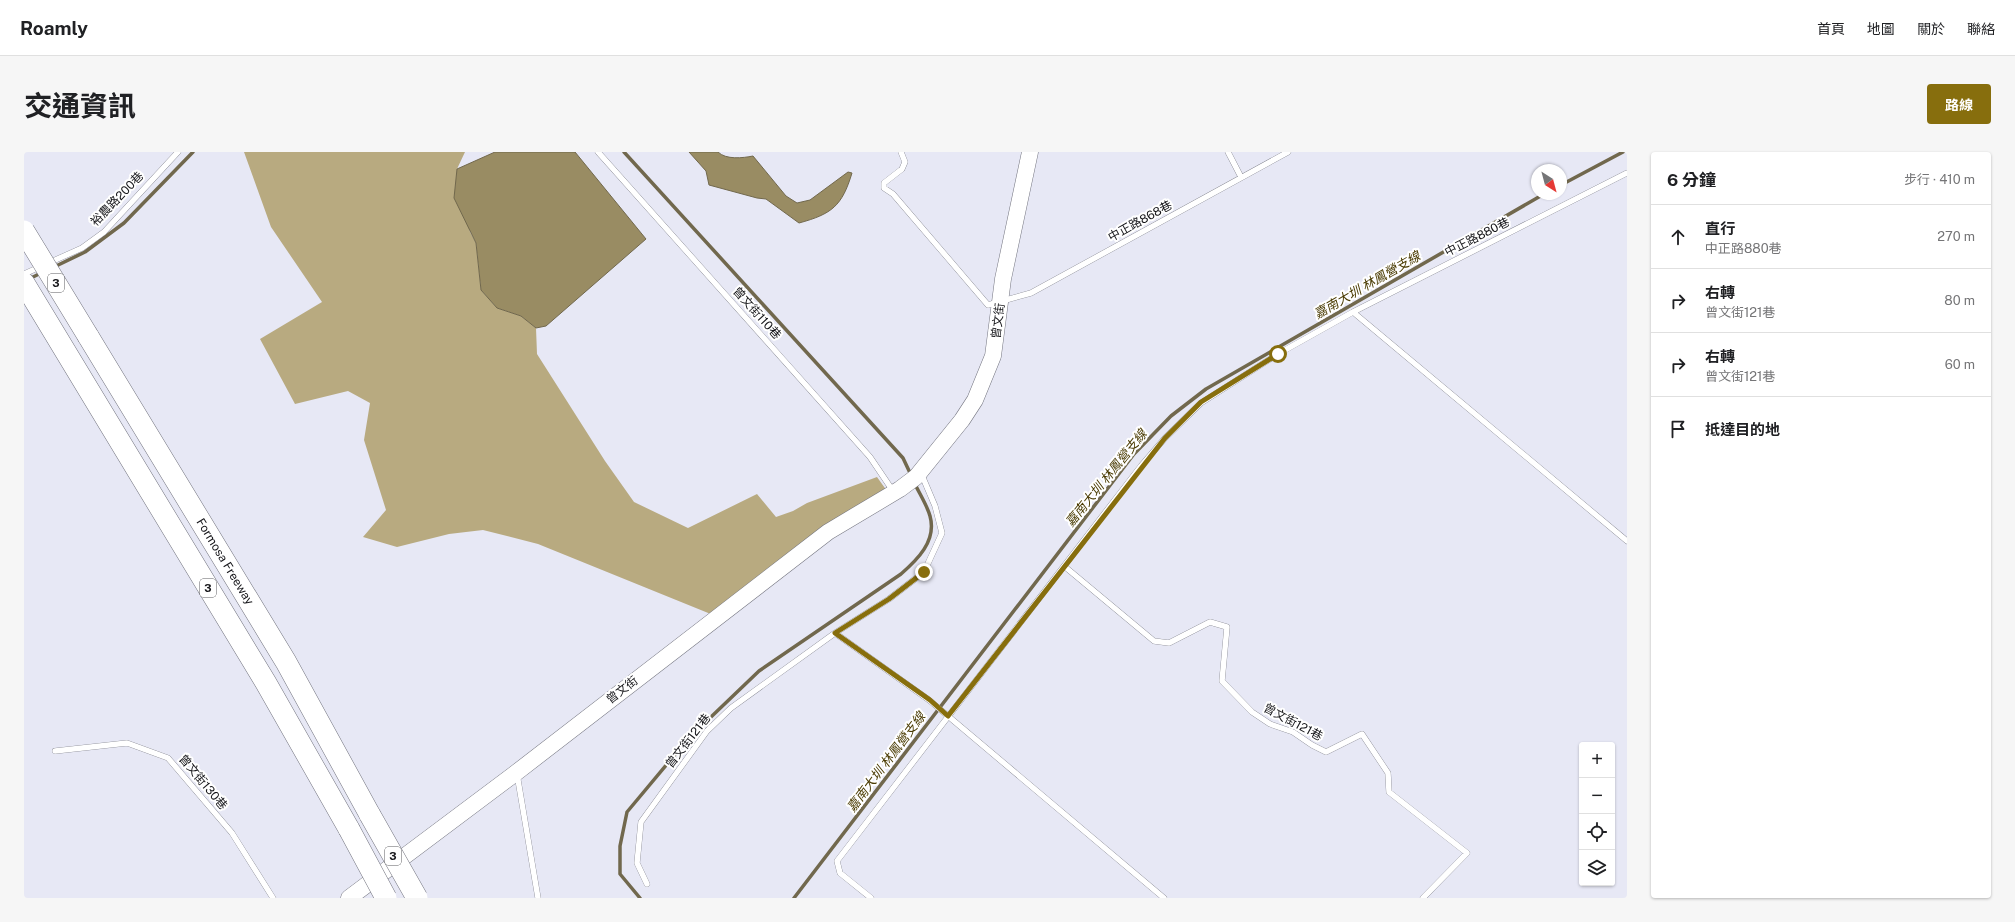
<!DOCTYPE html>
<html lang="zh-TW">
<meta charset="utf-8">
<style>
body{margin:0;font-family:"Public Sans","Noto Sans TC",sans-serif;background:#f6f6f6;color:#202124}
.controls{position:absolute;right:12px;bottom:12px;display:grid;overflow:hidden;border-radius:4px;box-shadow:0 1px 3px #0004}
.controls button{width:36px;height:36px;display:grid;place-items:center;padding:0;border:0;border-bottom:1px solid #e0e0e0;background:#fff;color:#202124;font:20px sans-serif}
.compass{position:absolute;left:1507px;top:12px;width:36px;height:36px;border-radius:50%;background:#fff;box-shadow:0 1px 3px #0004;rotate:144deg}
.stop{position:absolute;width:12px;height:12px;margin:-9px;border:3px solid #876e0d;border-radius:50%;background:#fff}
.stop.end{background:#876e0d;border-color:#fff;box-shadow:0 1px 4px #0008}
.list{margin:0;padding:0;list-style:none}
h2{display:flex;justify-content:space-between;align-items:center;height:52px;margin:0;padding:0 16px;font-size:17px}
h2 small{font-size:13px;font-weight:400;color:#757577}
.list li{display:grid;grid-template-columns:26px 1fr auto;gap:12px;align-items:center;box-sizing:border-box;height:64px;padding:0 16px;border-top:1px solid #e0e0e0}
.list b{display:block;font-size:15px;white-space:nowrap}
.list p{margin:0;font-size:13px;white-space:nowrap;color:#757577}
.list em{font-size:13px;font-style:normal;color:#757577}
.icon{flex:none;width:22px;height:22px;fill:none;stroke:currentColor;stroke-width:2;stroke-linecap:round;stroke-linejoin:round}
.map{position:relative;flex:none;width:1603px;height:746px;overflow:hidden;border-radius:4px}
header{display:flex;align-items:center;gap:24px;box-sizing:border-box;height:56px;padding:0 20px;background:#fff;border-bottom:1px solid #e0e0e0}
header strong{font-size:19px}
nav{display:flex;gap:22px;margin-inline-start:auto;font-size:14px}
.intro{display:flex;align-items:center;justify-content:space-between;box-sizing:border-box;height:96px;padding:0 24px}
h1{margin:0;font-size:28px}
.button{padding:10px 18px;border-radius:4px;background:#876e0d;color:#fff;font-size:14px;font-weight:700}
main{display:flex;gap:24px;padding:0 24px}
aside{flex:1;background:#fff;border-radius:4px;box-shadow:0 1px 3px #0004}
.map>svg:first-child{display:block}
.forest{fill:#b8aa80}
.water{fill:#998c63;stroke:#71684d}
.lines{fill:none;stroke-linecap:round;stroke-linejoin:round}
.stream{stroke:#71684d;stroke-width:3.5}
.lane-casing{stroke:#73747f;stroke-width:6}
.secondary-casing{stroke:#73747f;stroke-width:17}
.highway-casing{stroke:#73747f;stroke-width:22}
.lane{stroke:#fff;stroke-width:5.5}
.secondary{stroke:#fff;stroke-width:16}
.highway{stroke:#fff;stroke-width:21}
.highway-bridge-casing{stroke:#73747f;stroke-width:22;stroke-linecap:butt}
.highway-bridge{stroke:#fff;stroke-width:21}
.route{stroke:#876e0d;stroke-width:5}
.labels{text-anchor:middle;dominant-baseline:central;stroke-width:4;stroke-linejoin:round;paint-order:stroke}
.shield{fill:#fff;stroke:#5b5b5e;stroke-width:1}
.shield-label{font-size:11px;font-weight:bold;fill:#151519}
.street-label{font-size:12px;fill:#151519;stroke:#fff}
.water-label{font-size:13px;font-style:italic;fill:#4b3c04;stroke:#fff}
</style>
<header>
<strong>Roamly</strong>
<nav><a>首頁</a><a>地圖</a><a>關於</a><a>聯絡</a></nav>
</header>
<div class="intro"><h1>交通資訊</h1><a class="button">路線</a></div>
<main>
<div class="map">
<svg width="1603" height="746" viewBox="0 0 1603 746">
<rect width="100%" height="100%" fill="#e7e8f5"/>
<path class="forest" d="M220,0H441L433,17L446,80L452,91L457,138L473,156L497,164L512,176L513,202L581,309L610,350L664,376L733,342L752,365L769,359L783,351L853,325L868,346L806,387L699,467L514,392L459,378L425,382L373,395L339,385L362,358L340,288L346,251L324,239L271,252L236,187L298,150L247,75Z"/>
<path class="water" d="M471,0H551L622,87L522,174L512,176L497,164L473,156L457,138L452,91L430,46L433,17Z
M665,0H694C702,8 719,6 729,4L762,44L773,51L786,48L824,20L828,21C818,54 808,62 775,71L742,47L733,46L685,33L682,19Z"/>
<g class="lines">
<path class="stream" d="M600,0L879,306L887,323
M1537,33L1599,0
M30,115L61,100L100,71L169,0
M5,127L17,121
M616,746L596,722V694L603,660L664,587L735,519L877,422C893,408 913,389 906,364C903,353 895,341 890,330
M770,746L1110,302L1147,264L1182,237L1520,42"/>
<g class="lane-casing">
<path id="lane" d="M574,0L846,305L869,339
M877,0L881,10L878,17L860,31V36L869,42L964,153L1007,141L1264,0
M1204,0L1217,25
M0,122L58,96L80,80L154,0
M1329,160L1603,389
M1040,414L1130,489L1145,491L1186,470L1203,475L1198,529L1228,560L1246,572L1269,580L1288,593L1302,600L1338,582L1364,621L1365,640L1443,701L1399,746
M811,481L905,548L1140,746
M31,599L103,591L144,606L208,681L249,746
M493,622L514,746
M623,732L613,711L617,670L683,579L707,556L811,481L865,447L900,420L918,381L911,354L897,321
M847,746L816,721L813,709L1117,314L1141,286L1177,251L1254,202L1329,160L1603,21"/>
</g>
<g class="secondary-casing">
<path id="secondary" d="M325,746L493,620L804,380L876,337L892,325L938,268L951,248L969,204L979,127L1006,0"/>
</g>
<g class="highway-casing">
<g id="highway">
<path d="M0,131L242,531L325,677"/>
<path id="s1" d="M64,184L262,510L346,663"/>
</g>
</g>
<use href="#lane" class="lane"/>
<use href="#secondary" class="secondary"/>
<use href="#highway" class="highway"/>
<g class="highway-bridge-casing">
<path id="highway-bridge" d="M0,79L64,184
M346,663L393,746
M325,677L362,746"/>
</g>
<use href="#highway-bridge" class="highway-bridge"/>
</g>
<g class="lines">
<path class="route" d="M900,420L865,447L811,481L906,548L924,564L1141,286L1177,250L1254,202"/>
</g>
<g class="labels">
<g class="shield">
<rect x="24" y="122" width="16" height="18" rx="3"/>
<rect x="176" y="427" width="16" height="18" rx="3"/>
<rect x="361" y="695" width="16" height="18" rx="3"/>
</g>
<g class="shield-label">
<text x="32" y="131">3</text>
<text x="184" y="436">3</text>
<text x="369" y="704">3</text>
</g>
<g class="street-label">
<text transform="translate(93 47) rotate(-46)">裕農路200巷</text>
<text transform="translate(1116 69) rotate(-29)">中正路868巷</text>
<text transform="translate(1453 85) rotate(-27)">中正路880巷</text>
<text transform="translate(733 161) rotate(48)">曾文街110巷</text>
<text transform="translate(974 169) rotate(-83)">曾文街</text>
<text stroke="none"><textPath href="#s1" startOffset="264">Formosa Freeway</textPath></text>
<text transform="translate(598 538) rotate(-38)">曾文街</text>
<text transform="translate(1269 570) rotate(28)">曾文街121巷</text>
<text transform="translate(664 589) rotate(-52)">曾文街121巷</text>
<text transform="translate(179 630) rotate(50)">曾文街130巷</text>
</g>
<g class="water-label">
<text transform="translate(1343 133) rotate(-30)">嘉南大圳 林鳳營支線</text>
<text transform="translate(1082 326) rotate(-51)">嘉南大圳 林鳳營支線</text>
<text transform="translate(862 610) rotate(-53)">嘉南大圳 林鳳營支線</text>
</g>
</g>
</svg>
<div class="controls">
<button>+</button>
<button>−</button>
<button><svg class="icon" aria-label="locate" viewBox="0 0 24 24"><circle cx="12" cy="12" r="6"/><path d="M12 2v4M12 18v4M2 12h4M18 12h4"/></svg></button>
<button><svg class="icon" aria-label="layers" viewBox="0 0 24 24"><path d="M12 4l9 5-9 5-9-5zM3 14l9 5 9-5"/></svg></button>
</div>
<svg class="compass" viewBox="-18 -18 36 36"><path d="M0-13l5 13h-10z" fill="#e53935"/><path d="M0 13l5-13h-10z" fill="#757577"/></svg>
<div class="stop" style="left:1254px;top:202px"></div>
<div class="stop end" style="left:900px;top:420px"></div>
</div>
<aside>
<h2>6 分鐘<small>步行 · 410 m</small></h2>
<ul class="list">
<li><svg class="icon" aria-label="ahead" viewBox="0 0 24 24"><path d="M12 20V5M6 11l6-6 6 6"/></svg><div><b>直行</b><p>中正路880巷</p></div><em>270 m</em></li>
<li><svg class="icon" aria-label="right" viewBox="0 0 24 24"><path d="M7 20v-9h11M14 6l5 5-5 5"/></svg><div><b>右轉</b><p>曾文街121巷</p></div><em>80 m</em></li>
<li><svg class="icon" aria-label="right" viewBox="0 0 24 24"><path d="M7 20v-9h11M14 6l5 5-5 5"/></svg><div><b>右轉</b><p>曾文街121巷</p></div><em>60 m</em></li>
<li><svg class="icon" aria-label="arrive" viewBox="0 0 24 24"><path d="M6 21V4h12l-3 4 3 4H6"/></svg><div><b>抵達目的地</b></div></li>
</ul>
</aside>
</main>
